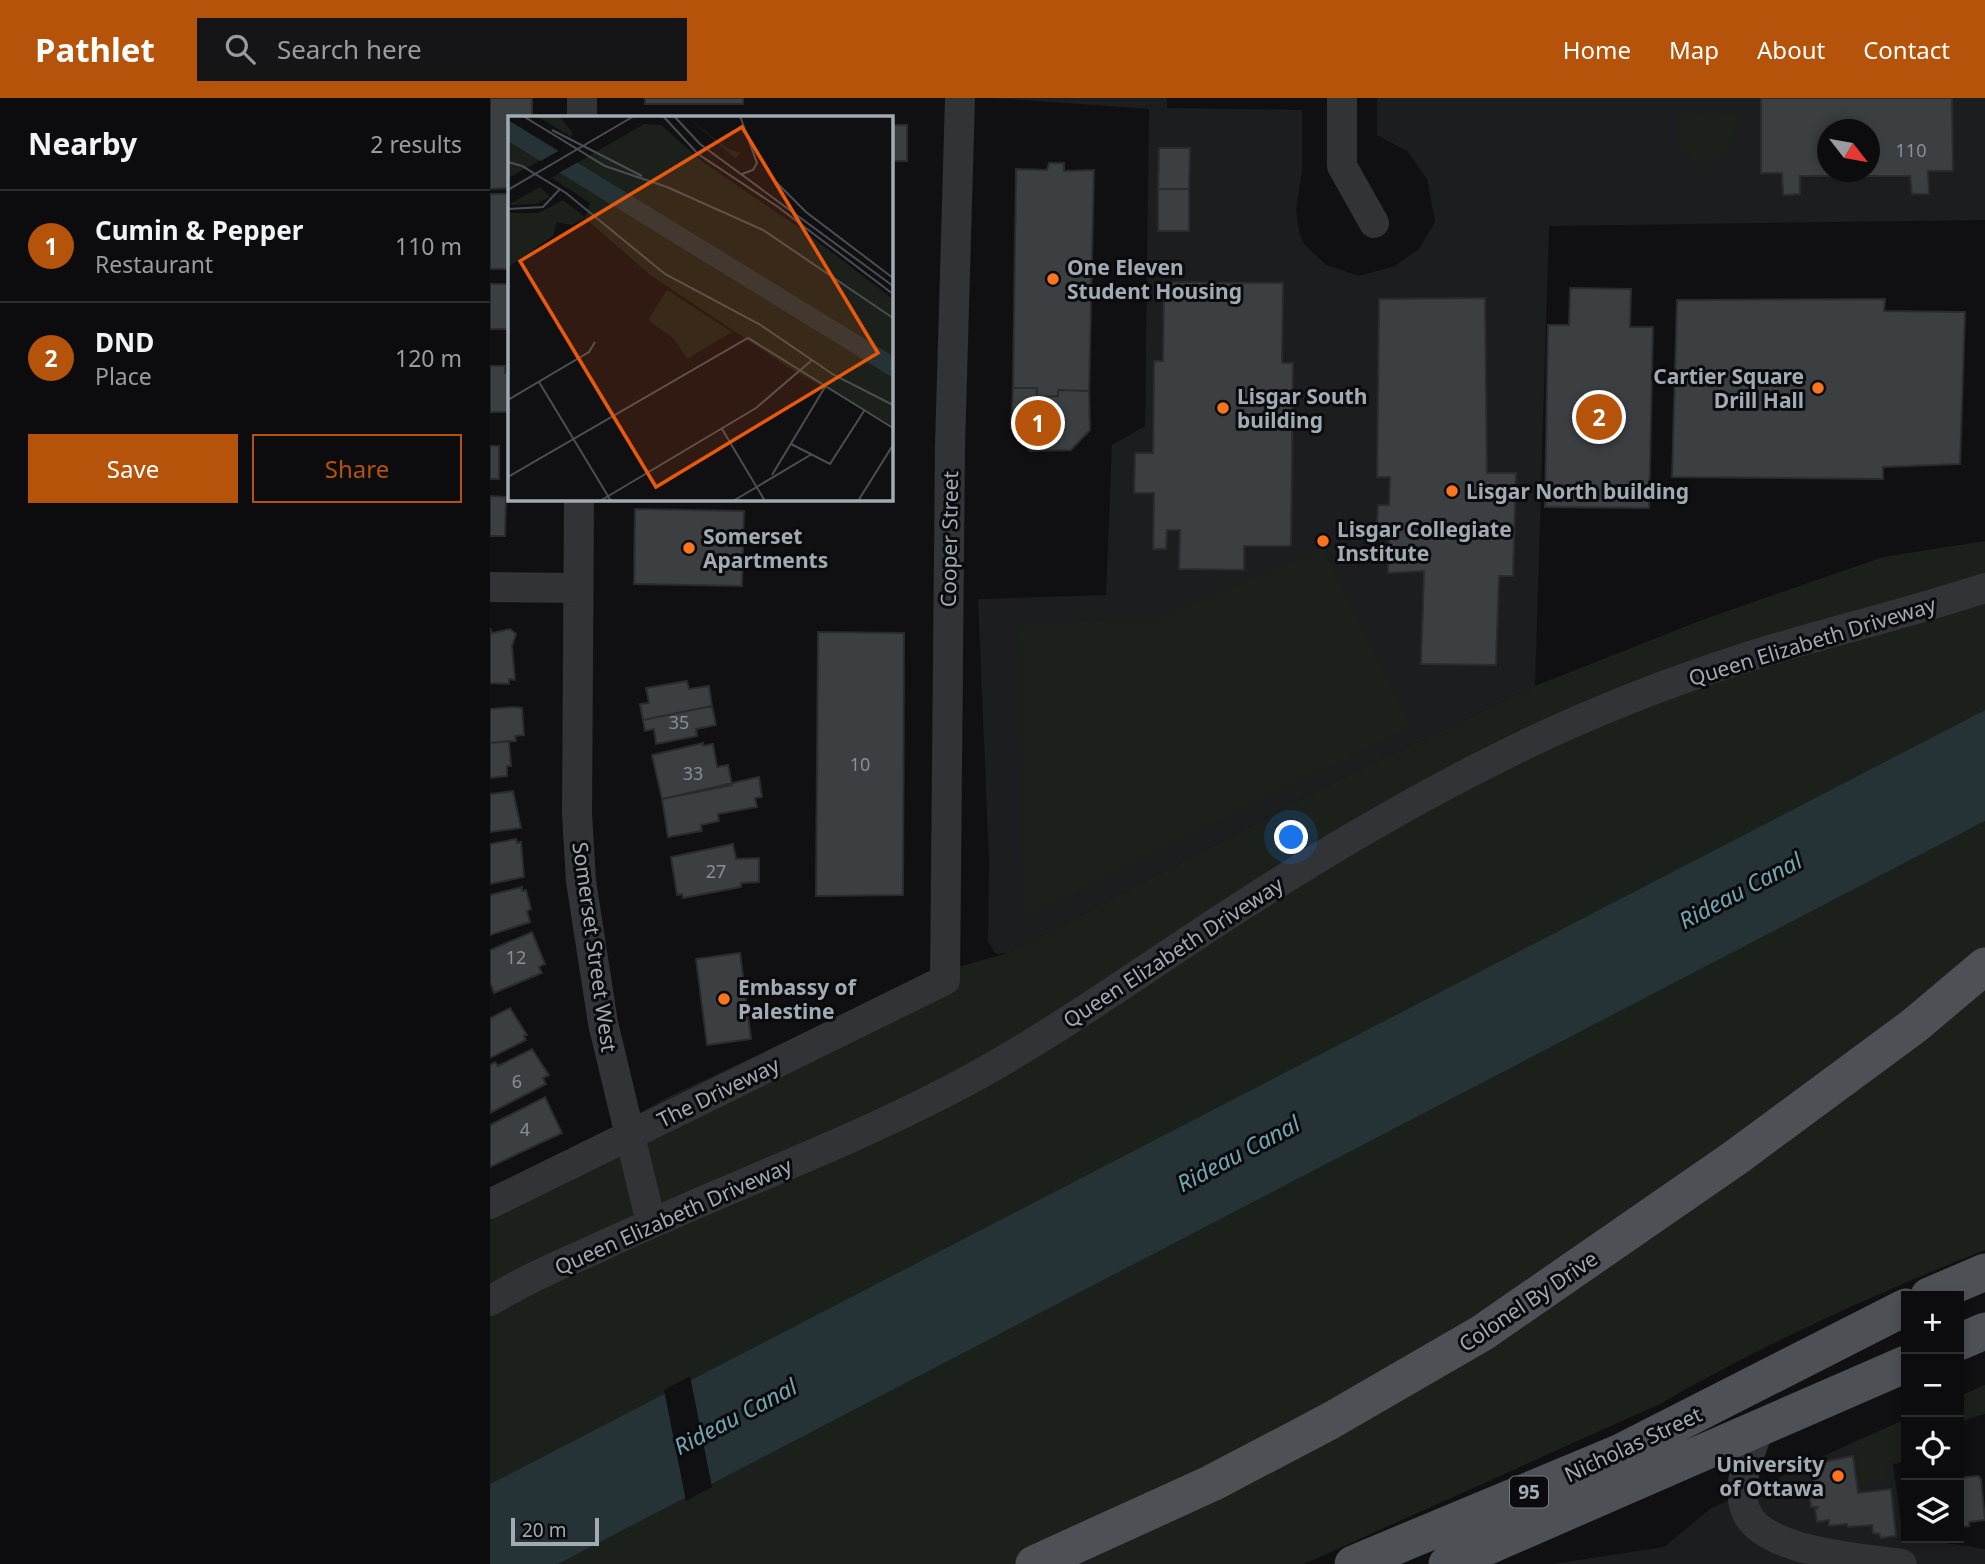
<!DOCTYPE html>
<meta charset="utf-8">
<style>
body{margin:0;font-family:"Noto Sans",sans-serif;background:#151517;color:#f1f3f6}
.controls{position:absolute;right:21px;bottom:21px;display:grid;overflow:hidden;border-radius:0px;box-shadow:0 4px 10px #0003}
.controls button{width:63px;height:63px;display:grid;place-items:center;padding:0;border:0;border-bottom:2px solid #2c2c2e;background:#0c0c0e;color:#f1f3f6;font:35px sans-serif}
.compass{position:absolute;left:1327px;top:21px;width:63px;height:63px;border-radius:50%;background:#0c0c0e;box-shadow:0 4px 10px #0003;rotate:121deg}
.scale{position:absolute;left:21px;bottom:18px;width:88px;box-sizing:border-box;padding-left:7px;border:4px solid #a0abb3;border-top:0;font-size:19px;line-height:24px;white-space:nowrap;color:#a0abb3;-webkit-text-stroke:5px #0b0b0d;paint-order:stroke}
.you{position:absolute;left:802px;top:740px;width:24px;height:24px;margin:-18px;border:5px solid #fff;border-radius:50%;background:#1a73e8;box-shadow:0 0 0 10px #1a73e833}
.badge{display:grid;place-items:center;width:46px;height:46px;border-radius:50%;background:#b45309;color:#fff;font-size:23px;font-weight:700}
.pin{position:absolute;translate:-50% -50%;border:4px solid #fff;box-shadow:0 2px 7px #0006}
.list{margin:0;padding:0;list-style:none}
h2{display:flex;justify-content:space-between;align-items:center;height:91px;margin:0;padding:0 28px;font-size:30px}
h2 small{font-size:23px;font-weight:400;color:#9a9b9e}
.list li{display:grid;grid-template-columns:46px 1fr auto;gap:21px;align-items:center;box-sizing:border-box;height:112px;padding:0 28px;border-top:2px solid #2c2c2e}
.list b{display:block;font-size:26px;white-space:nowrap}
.list p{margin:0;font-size:23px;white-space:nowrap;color:#9a9b9e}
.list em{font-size:23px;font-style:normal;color:#9a9b9e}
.actions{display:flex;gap:14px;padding:21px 28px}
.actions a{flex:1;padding:16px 0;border:2px solid #b45309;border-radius:0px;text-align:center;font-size:24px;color:#b45309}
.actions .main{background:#b45309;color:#fff}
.icon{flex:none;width:38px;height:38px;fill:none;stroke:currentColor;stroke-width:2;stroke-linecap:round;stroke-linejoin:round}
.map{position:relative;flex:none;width:1495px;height:1466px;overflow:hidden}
header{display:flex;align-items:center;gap:42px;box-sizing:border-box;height:98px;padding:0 35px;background:#b45309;color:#fff}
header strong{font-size:33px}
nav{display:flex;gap:38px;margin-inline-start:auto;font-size:24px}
.search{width:490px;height:63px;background:#151517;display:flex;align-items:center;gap:18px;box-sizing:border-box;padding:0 24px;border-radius:0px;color:#9a9b9e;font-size:26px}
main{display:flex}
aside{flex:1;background:#0c0c0e}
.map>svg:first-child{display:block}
.built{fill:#1c1d1f;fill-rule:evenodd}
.green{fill:#1b211a}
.water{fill:#263336}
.pier{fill:#101012}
.building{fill:#3c3f42;stroke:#2a2b2e;stroke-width:2;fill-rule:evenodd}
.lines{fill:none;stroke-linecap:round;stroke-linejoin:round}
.minor{stroke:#313337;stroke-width:30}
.major{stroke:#4d5156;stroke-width:37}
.poi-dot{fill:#fc751e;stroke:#0b0b0d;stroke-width:2.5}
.labels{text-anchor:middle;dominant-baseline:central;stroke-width:6;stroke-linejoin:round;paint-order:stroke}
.number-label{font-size:18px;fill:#879097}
.shield{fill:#0b0b0d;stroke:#737b81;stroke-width:2}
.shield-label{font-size:19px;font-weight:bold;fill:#a0abb3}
.poi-label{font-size:21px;font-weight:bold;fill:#a0abb3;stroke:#0b0b0d;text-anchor:start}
.street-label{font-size:21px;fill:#a0abb3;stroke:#0b0b0d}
.water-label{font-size:23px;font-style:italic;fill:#74a5b1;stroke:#0b0b0d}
.inset-road{fill:none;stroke:#4a4e52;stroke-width:2}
.view{fill:#e8590c;fill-opacity:0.15;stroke:#e8590c;stroke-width:3.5}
.inset-edge{fill:none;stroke:#a0abb3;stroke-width:3.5}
</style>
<header>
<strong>Pathlet</strong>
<div class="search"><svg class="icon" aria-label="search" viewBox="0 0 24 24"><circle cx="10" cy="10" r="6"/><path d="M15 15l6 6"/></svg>Search here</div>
<nav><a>Home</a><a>Map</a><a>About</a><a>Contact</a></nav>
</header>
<main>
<aside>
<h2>Nearby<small>2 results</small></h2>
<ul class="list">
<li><span class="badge">1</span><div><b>Cumin &amp; Pepper</b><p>Restaurant</p></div><em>110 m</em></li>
<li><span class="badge">2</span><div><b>DND</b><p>Place</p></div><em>120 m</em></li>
</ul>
<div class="actions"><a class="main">Save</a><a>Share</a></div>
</aside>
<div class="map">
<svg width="1495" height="1466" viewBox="0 0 1495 1466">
<rect width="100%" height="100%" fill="#101012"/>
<path class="built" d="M503,0H677V10L812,12V73L806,112L809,134L814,146L836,167L869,178L905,168L929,151L945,124L937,81L917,53L887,37V0H1495V122L1059,128L1045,588L849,682L518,855L506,856L498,844L499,763L488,501L616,497L622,347L655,328L659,11ZM1338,32H1380V74H1338Z
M1364,1344H1400L1413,1438L1495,1451V1466H1062L1174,1449L1220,1411Z"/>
<path class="green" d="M1187,14L1248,17C1245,49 1240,61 1206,67L1187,47Z
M1495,443V612L0,1386V1101L176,1000L436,878L518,855L849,682L1045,588L1212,522L1393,459Z
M833,450L922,628L533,820L529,526L666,521Z
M1495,723V1152C1384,1196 1273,1246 1170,1306L814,1466H68Z
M1495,1287V1316L1469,1324V1298Z
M1416,1321V1364L1396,1367L1397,1381L1370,1387L1364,1344Z"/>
<path class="water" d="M1495,612V723L68,1466H0V1386Z"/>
<path class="pier" d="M200,1278L222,1389L196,1403L174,1292Z"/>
<path class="building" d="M0,0H42V19H19V90L0,91Z
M155,0H253V6H155Z
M1271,0H1462L1463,73H1438L1439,96H1422L1420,78H1310V96L1293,97L1292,75H1271ZM1338,32H1380V74H1338Z
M401,27H417V63H401Z
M669,50H700L699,91H668Z
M559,65H574V73L604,72L599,293L568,292V298L547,299V290H523L526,71L557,72Z
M668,91H699V133H668Z
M0,96H19V171H0Z
M674,184L793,185L792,265H803L801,448H754V472L689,471L690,432H677L676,451H663L664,395H644L645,355H663L664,263H673Z
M0,186H19V231H0Z
M1080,190L1141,191L1140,229H1163L1159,410L1055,409L1058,227H1079Z
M995,200L997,375H1026L1023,478H1009L1006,567L931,566L934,473L898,475L899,439L886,440L888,407H899L900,379H887L889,201Z
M1395,201L1394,213L1475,214L1470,366L1393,369V381L1182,379L1187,202Z
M0,268H15V275H19V314H0Z
M523,290H547V299L568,298V292L599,293L600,332L581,352L540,353L521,331Z
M0,348H9V381H0Z
M0,398L16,399L15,438H0Z
M145,411L254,413L252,488L144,486Z
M0,530L2,535L20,531L26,536L22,548L25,582L19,581V586L0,585Z
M328,534L414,535L413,797L326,798Z
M197,583L199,591L219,588L222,608L153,622L150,606L159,605L156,590Z
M222,608L226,627L206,631L207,638L166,646L164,631L155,633L153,622Z
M23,609L32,610L34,637L25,638L26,643L0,645V611Z
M19,643L21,668H17V678L0,680V645Z
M213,645V648L223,646L227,669L238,667L242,687L172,701L162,657Z
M269,679L272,699L265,700L267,709L228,716L229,723L211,727L212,733L178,739L172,701Z
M23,693L31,730L0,734V696Z
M26,741L27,745L31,744L34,779L0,786V746Z
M243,746L246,761L269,760V784L251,785V789L193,800L192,796L187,797L181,759Z
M32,789V793L36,792L41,811L37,813L40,824L0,837V797Z
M42,834L55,866L49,869L52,875L4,895L0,884V852Z
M250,855L261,941L217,947L206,861Z
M20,910L37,937L34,938L36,942L0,960V920Z
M42,951L59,977L53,980L56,986L0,1015V967L5,964L8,968Z
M55,999L72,1035L0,1069V1027Z
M1363,1358L1368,1395L1401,1391L1406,1438L1391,1440L1389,1436L1383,1435L1382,1427L1358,1429L1357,1426L1339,1428V1422L1327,1424L1325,1412L1328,1409H1321L1319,1394L1333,1392L1323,1389L1326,1372H1333L1332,1364Z
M1488,1378L1491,1381L1495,1422L1479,1424V1428L1470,1429L1469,1434V1380Z"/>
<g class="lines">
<path class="minor" d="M852,0V68L884,125
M92,19V0
M89,401L87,716L91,783L113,925L161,1125
M0,489L88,490
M0,1106L455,882L460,348L470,0
M0,1203C36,1181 74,1165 112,1148C226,1094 344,1052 456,994C555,943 645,877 739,816C825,760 914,707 1006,661C1085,621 1170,587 1254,560C1334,535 1416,516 1495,490
M1268,1333C1259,1357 1247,1386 1255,1411C1270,1455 1373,1460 1412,1466"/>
<path class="major" d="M1439,1198L1495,1174
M1469,1244L1495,1233
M544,1466L722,1385L840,1323L992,1235L1245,1060L1425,927L1495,868
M863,1466L1131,1354L1416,1209
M957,1466L1416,1266"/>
</g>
<g class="poi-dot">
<circle cx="563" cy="181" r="7"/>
<circle cx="1328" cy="290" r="7"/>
<circle cx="733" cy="310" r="7"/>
<circle cx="962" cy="393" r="7"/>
<circle cx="833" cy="443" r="7"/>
<circle cx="199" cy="450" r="7"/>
<circle cx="234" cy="901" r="7"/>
<circle cx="1348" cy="1378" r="7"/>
</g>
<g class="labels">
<g class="number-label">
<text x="1421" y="52">110</text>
<text x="189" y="624">35</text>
<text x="370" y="666">10</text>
<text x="203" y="675">33</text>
<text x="226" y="773">27</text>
<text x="26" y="859">12</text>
<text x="27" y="983">6</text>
<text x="35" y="1031">4</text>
</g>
<rect class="shield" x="1020" y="1378.5" width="38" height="31" rx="5"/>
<g class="shield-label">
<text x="1039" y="1394">95</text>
</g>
<g class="poi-label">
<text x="577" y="169">One Eleven<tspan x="577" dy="24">Student Housing</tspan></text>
<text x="1314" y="278" text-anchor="end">Cartier Square<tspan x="1314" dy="24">Drill Hall</tspan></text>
<text x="747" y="298">Lisgar South<tspan x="747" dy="24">building</tspan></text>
<text x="976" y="393">Lisgar North building</text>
<text x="847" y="431">Lisgar Collegiate<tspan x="847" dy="24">Institute</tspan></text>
<text x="213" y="438">Somerset<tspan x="213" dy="24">Apartments</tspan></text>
<text x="248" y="889">Embassy of<tspan x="248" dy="24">Palestine</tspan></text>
<text x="1334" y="1366" text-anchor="end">University<tspan x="1334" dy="24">of Ottawa</tspan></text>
</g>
<g class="street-label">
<text transform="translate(459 441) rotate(-89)">Cooper Street</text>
<text transform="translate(1322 543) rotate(-17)">Queen Elizabeth Driveway</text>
<text transform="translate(105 849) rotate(82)">Somerset Street West</text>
<text transform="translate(683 854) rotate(-33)">Queen Elizabeth Driveway</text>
<text transform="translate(228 994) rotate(-26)">The Driveway</text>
<text transform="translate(183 1118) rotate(-24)">Queen Elizabeth Driveway</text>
<text transform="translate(1038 1203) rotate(-34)">Colonel By Drive</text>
<text transform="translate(1143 1346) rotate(-25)">Nicholas Street</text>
</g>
<g class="water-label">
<text transform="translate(1250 792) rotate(-28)">Rideau Canal</text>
<text transform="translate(748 1055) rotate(-28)">Rideau Canal</text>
<text transform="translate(245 1318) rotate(-28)">Rideau Canal</text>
</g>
</g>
<g transform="translate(18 18)">
<rect width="385" height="385" fill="#101012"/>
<path d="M29,0H51L65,17L63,21ZM178,0L220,33L233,37L227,42ZM136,8L153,9L196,47L292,112L385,183V240L69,47ZM0,25L12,32L33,44L0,62ZM53,56L385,262V310L283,253L142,159L77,102L64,109L49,106L45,120L0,151V97H31L55,84L77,101L82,87L44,62ZM32,71L42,81L28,88L0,89ZM159,174L224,216L179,243L166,223L140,204Z" fill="#1b211a"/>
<path d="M0,4L385,240V262L0,25Z" fill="#263336"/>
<path d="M54,33L72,45L49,58L31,46Z" fill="#101012"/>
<path class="inset-road" d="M15,0L97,50L159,71L255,114L385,202M155,0L190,38L270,91L385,178M166,0L192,28L385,170M232,0L249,47L245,54L234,58M44,14L134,60M0,46L14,50L58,77L157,158L251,208L326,259L385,289M264,62L298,96L385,162M0,74L126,0M0,93L35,91L52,73M31,266L103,385M0,284L81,236L87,226M214,313L257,385M283,328L322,348L356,295M264,359L317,271M0,361L240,222L385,312M92,385L248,292L304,244M225,385L304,338M350,385L385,329"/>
<path class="view" d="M234,11L370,237L148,371L12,145Z"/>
<rect width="385" height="385" class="inset-edge"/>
</g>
</svg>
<div class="controls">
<button>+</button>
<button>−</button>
<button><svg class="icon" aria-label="locate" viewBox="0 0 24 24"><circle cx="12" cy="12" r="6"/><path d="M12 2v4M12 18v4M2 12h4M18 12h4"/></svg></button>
<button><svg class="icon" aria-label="layers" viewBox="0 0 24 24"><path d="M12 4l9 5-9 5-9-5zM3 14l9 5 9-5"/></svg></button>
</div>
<svg class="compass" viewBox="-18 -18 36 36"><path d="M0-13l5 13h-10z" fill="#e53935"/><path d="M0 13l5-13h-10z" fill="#9a9b9e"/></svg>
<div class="scale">20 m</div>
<div class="you"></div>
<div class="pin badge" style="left:548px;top:325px">1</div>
<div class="pin badge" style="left:1109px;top:319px">2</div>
</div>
</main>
